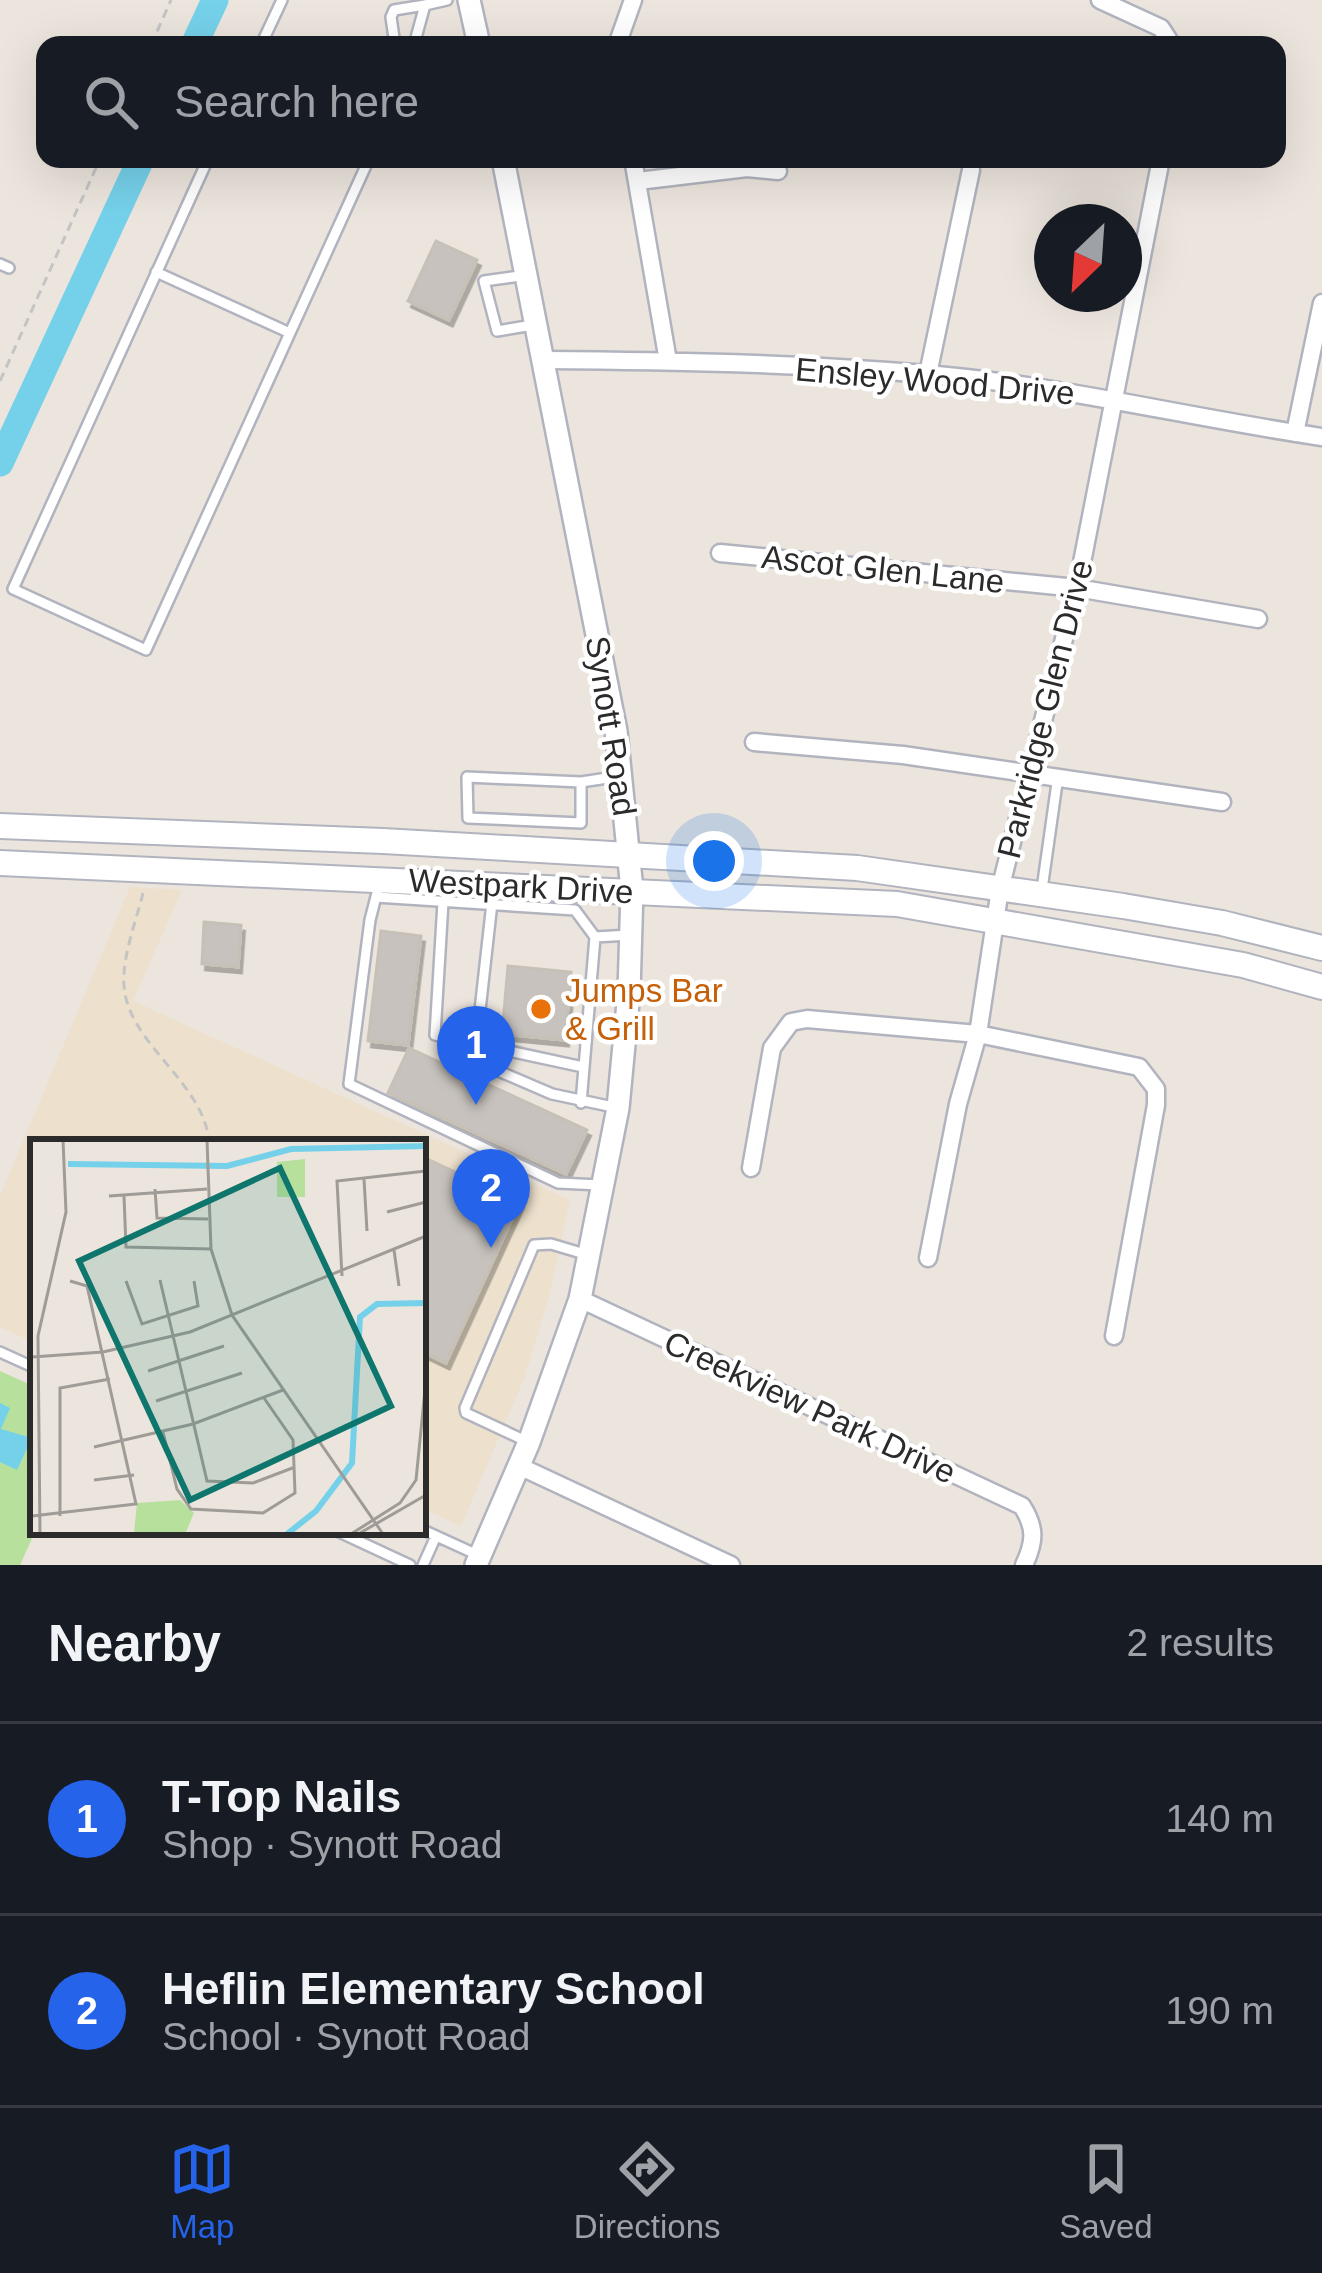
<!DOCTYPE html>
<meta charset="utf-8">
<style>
body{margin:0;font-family:Helvetica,sans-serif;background:#242831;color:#f1f3f6}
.compass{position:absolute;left:1034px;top:204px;width:108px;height:108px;border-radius:50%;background:#171b24;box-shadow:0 12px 48px #0002;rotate:205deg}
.you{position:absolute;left:714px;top:861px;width:42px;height:42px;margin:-30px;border:9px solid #fff;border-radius:50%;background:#1a73e8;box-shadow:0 0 0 18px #1a73e833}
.badge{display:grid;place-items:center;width:78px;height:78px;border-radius:50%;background:#2563eb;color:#fff;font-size:39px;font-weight:700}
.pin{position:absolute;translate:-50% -99px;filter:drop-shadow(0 3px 6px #0008)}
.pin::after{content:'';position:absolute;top:63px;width:42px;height:36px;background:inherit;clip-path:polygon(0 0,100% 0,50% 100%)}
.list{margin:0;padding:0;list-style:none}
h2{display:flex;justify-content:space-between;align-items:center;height:156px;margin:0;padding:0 48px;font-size:51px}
h2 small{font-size:39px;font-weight:400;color:#9ea1a6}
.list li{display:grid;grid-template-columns:78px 1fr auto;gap:36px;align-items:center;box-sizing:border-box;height:192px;padding:0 48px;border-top:3px solid #363941}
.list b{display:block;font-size:45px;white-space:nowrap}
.list p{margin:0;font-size:39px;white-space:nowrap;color:#9ea1a6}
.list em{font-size:39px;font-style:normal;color:#9ea1a6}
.icon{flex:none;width:66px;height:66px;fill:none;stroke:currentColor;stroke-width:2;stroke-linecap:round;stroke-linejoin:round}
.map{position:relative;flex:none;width:1322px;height:1565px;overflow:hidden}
.search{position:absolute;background:#171b24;box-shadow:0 12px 48px #0002;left:36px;right:36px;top:36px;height:132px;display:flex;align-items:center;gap:30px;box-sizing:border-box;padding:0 42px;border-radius:24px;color:#9ea1a6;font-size:45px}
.sheet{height:540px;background:#171b24}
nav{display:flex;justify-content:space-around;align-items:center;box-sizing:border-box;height:168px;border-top:3px solid #363941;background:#171b24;font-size:33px;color:#9ea1a6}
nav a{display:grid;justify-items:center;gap:6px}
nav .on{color:#2563eb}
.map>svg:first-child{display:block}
.education{fill:#ede1cd}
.green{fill:#b7e09c}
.water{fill:#75d1ea}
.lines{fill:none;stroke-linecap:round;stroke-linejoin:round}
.river{stroke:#75d1ea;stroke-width:27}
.building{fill:#c7c2bd;stroke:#c7c0b7;stroke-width:3;filter:url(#shadow)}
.service-casing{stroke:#b1b4be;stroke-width:14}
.minor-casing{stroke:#b1b4be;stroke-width:21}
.tertiary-casing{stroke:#b1b4be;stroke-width:26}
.secondary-casing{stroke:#b1b4be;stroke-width:28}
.path{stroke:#c4c4c4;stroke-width:3;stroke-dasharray:9 6;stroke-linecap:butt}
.service{stroke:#fff;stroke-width:9}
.minor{stroke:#fff;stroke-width:16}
.tertiary{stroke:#fff;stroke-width:21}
.secondary{stroke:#fff;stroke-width:24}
.food-dot{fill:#e8710a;stroke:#fff;stroke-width:4.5}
.labels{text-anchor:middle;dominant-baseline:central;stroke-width:9;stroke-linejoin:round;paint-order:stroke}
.street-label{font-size:33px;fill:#2b2b2b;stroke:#fff}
.food-label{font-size:33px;fill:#c56008;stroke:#fff;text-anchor:start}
.inset-river{fill:none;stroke:#75d1ea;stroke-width:6}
.inset-road{fill:none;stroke:#9f9b96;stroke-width:3}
.view{fill:#0f766e;fill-opacity:0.15;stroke:#0f766e;stroke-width:6}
.inset-edge{fill:none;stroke:#2b2b2b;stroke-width:6}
</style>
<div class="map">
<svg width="1322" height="1565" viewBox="0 0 1322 1565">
<defs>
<filter id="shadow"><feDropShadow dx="3.5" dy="6" stdDeviation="0" flood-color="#0004"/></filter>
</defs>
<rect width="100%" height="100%" fill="#ece5dd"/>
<path class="education" d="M130,887L182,890L133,1001L570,1200L549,1297L524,1379L461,1526L423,1509V1142H33V1342L0,1327V1196Z"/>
<path class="green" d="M0,1371L33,1386L35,1532L20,1565H0Z"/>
<path class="water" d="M0,1403L10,1408L1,1429L32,1438L17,1470L0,1462Z"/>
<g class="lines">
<path class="river" d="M194,45L215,0
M0,463L141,159"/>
</g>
<path class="building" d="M436,241L477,260L449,320L408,301Z
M204,922L241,925L238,967L202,964Z
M381,931L421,936L408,1045L368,1041Z
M508,966L571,972L565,1040L502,1034Z
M409,1048L587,1130L566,1174L388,1093Z
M423,1157L520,1202L446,1363L423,1352Z"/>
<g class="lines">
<g class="service-casing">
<path id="service" d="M261,45L282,0
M395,45L391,17L394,10L425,5
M414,45L425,5L447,0
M208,159L13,589L146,650L369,159
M0,264L9,268
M156,272L290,333
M527,275L484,281L497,331L533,325
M581,782V823L468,818L467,777L581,782L621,776
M379,885L370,920L349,1084L558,1183L600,1185
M494,885L476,1046L482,1064L552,1094L618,1108
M1042,889L1058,776
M376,897L575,910L595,937
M443,902L435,1035L583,1067
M581,1103L595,937L630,935
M0,1352L33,1367
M528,1442L466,1413L465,1408L534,1245L551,1244L588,1255
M423,1530L480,1556
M339,1532L410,1565
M423,1565L436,1536"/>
</g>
<g class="minor-casing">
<path id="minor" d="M1100,0L1161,28L1172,45
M617,45L633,0
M633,159L668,361
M638,181L747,168L778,171
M544,360C671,361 800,363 926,374C1060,385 1190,418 1322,437
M928,374L971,170
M1295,433L1322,303
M720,553L1077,588L1258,619
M754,742L903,755L1222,802
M751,1168L772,1048L791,1022L807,1019L978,1034L1139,1067L1156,1089V1105L1114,1336
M928,1258L958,1104L978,1034L1000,889L1077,588L1161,159
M580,1299L1022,1506C1036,1528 1035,1542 1024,1565
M519,1466L731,1565"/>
</g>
<g class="tertiary-casing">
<path id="tertiary" d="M469,0L479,45
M476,1565L529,1442L580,1299L618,1108L629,992L632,890L616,731L503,159"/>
</g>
<g class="secondary-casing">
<path id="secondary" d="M0,826L383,841L857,868L1123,906L1222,923L1322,948
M0,863L897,904L1243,965L1322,987"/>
</g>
<path class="path" d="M151,45L171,0
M0,381L100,159
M143,893C136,922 122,956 124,986C128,1044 204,1082 209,1142"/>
<use href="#service" class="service"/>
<use href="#minor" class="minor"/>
<use href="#tertiary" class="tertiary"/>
<use href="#secondary" class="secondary"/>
</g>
<circle class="food-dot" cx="541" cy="1009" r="12"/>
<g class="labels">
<g class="street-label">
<text transform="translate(935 381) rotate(5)">Ensley Wood Drive</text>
<text transform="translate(883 569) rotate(6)">Ascot Glen Lane</text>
<text transform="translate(1045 709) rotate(-76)">Parkridge Glen Drive</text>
<text transform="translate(611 726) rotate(81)">Synott Road</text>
<text transform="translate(521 886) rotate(3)">Westpark Drive</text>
<text transform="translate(810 1407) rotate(25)">Creekview Park Drive</text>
</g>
<g class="food-label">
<text x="565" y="990">Jumps Bar<tspan x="565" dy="38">&amp; Grill</tspan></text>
</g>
</g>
<g transform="translate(30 1139)">
<rect width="396" height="396" fill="#ece5dd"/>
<path d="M275,20V58H247V23ZM150,361L164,374L156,393L104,394L107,364Z" fill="#b7e09c"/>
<path class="inset-river" d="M38,25L197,27L261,10L396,7M257,395L286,372L322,324L330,178L347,165L396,164"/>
<path class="inset-road" d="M177,1L181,110L202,176L353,395M334,40L337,92M125,50L127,79L178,80M79,57L177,50M94,57L96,108L181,110M357,73L396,63M364,111L369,147M312,137L307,42L396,32M130,141L177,342L223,344L265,328M96,142L112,185L168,167L164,142M2,218L73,213L160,193L396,97M118,232L194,207M126,262L212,234M133,293L147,350L161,370L233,374L265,354L263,301L234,259M64,308L163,285L253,251M64,341L104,336M2,377L106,365L57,147L40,142M30,377V249L80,240M330,394L396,356M10,395L8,197L36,73L33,1M321,395L370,364L386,341L396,241"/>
<path class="view" d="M250,29L361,267L160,361L49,122Z"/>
<rect width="396" height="396" class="inset-edge"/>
</g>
</svg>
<svg class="compass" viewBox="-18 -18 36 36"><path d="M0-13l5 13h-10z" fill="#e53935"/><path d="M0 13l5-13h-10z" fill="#9ea1a6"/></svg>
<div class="you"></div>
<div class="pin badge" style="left:476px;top:1105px">1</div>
<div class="pin badge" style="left:491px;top:1248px">2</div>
<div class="search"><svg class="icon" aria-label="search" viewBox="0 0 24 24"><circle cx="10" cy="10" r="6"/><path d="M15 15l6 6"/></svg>Search here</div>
</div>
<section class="sheet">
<h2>Nearby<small>2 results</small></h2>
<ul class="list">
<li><span class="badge">1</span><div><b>T-Top Nails</b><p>Shop · Synott Road</p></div><em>140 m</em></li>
<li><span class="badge">2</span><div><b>Heflin Elementary School</b><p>School · Synott Road</p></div><em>190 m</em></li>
</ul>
</section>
<nav>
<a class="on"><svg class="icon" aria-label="map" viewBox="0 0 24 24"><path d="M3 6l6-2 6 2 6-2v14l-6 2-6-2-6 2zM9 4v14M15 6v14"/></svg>Map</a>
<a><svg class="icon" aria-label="directions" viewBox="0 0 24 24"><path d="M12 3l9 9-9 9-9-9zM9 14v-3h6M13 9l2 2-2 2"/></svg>Directions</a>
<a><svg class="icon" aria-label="saved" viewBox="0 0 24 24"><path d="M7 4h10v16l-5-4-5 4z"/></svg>Saved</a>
</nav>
